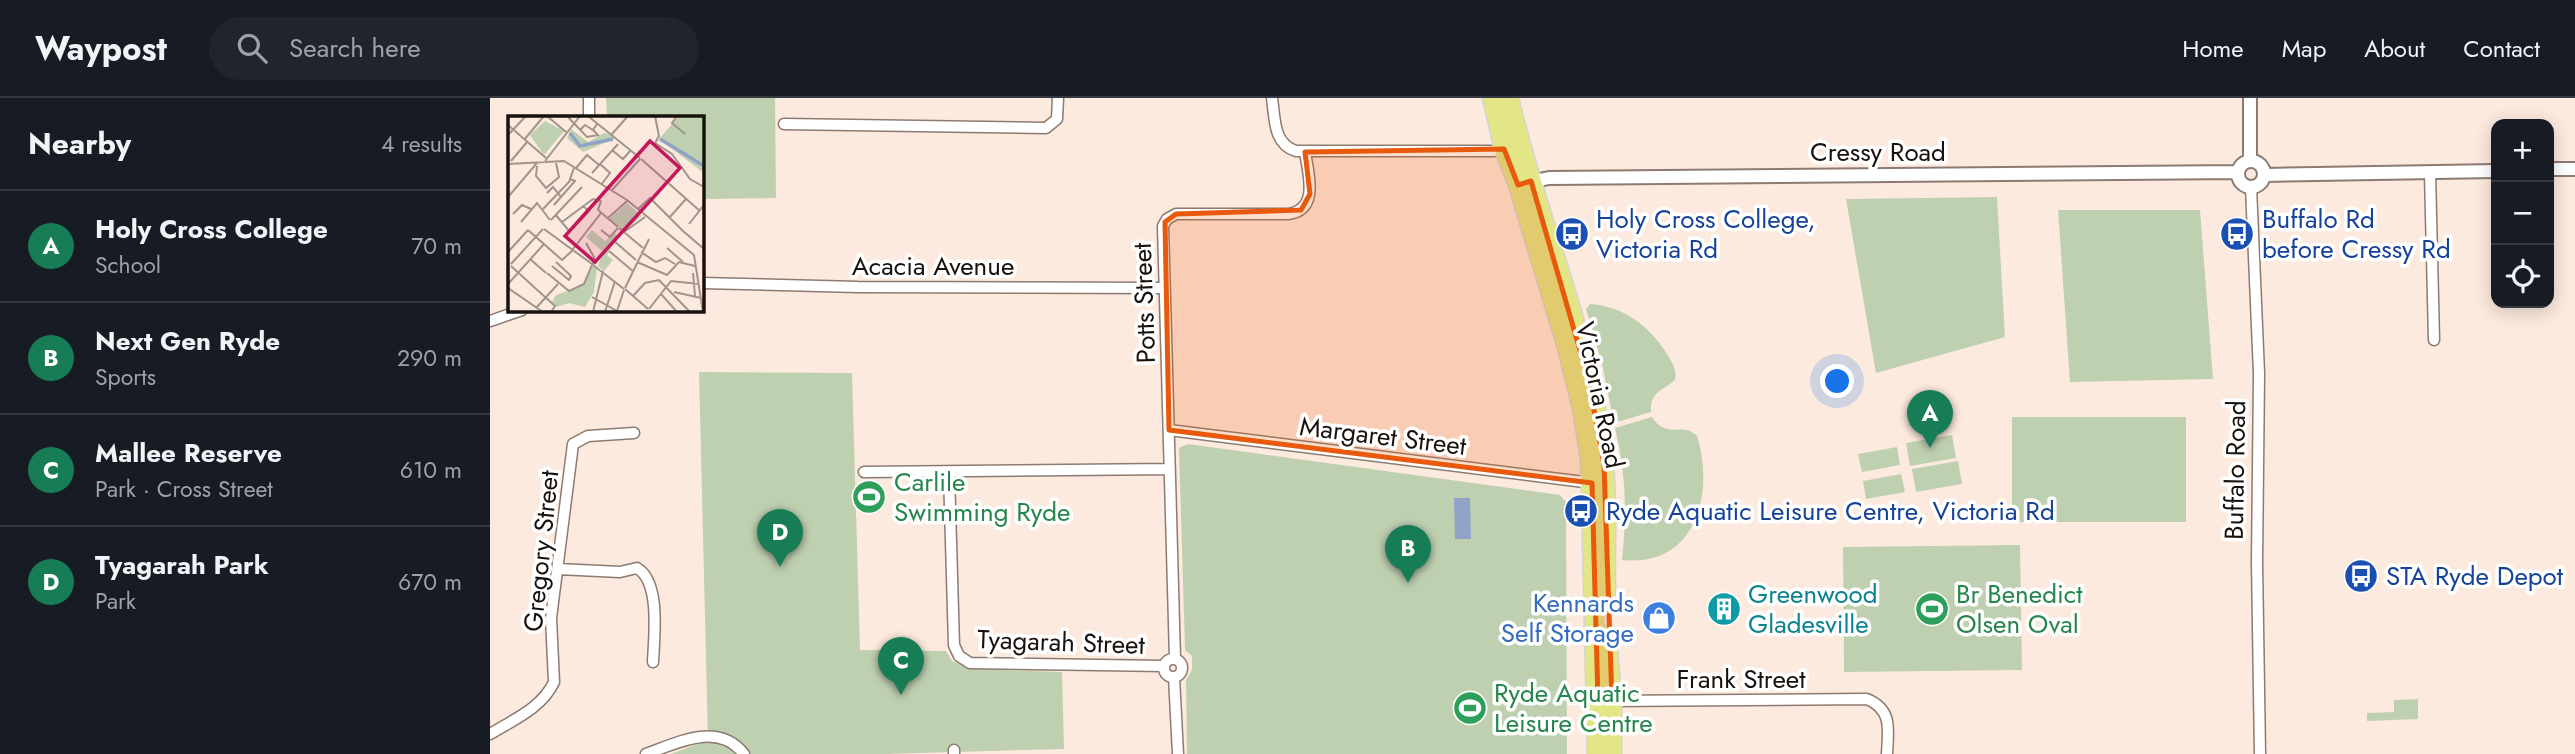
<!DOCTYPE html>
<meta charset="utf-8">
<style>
body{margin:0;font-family:Jost,sans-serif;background:#20242c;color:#f1f3f6}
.controls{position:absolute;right:21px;top:21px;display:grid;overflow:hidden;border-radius:14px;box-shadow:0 4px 18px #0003}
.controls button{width:63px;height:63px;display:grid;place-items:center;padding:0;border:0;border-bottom:2px solid #363941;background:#171b24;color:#f1f3f6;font:35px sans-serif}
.you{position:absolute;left:1348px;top:284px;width:24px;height:24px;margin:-18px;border:5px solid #fff;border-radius:50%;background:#1a73e8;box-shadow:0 0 0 10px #1a73e833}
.badge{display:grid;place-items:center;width:46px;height:46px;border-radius:50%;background:#167d57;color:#fff;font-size:23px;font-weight:700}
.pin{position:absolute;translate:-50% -58px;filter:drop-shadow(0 2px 4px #0008)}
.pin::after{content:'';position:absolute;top:37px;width:24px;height:21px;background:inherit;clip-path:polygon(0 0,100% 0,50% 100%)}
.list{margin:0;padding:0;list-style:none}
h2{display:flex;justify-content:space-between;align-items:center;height:91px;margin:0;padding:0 28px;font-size:30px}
h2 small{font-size:23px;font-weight:400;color:#9ea1a6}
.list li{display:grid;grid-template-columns:46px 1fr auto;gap:21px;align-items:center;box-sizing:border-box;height:112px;padding:0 28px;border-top:2px solid #363941}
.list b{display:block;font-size:26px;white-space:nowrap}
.list p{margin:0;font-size:23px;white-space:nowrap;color:#9ea1a6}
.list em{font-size:23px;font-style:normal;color:#9ea1a6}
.icon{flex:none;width:38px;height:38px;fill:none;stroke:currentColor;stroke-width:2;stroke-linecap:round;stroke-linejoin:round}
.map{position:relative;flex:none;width:2085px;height:656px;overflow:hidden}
header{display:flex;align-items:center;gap:42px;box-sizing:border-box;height:98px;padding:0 35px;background:#171b24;border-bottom:2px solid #363941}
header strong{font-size:33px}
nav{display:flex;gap:38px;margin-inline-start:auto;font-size:24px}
.search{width:490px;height:63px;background:#20242c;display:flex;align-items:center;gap:18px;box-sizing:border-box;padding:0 24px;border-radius:38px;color:#9ea1a6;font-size:26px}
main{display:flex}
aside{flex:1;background:#171b24}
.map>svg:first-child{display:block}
.green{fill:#bfd0b1}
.water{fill:#91a3c7}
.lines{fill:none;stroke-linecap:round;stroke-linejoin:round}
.minor-casing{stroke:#8c7b70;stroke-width:13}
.tertiary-casing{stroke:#8c7b70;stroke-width:16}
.trunk-casing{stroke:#d5d4d4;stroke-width:21}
.minor{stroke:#fff;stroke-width:10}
.tertiary{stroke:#fff;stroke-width:12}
.trunk{stroke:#e2e687;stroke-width:18}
.marked{fill:#e8590c;fill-opacity:0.2;stroke:#e8590c;stroke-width:5;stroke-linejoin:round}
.labels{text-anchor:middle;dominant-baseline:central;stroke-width:7;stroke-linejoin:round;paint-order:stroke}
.street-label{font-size:26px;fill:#18120e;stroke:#fff}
.transit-label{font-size:26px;fill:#164399;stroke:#fff;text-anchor:start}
.leisure-label{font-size:26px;fill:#27864d;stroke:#fff;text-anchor:start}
.culture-label{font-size:26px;fill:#0d838f;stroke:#fff;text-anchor:start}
.shop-label{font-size:26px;fill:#366cbe;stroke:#fff;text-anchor:end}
.inset-river{fill:none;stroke:#91a3c7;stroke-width:3.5}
.inset-road{fill:none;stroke:#a1948b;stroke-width:2}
.view{fill:#c2185b;fill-opacity:0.15;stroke:#c2185b;stroke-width:3.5}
.inset-edge{fill:none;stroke:#18120e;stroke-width:3.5}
</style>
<header>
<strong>Waypost</strong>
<div class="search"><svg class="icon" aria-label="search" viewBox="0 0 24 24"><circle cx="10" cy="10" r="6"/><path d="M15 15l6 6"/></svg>Search here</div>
<nav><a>Home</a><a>Map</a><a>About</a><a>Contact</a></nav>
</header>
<main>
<aside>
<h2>Nearby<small>4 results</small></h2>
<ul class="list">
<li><span class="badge">A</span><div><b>Holy Cross College</b><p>School</p></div><em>70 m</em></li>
<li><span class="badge">B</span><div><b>Next Gen Ryde</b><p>Sports</p></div><em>290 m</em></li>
<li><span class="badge">C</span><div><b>Mallee Reserve</b><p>Park · Cross Street</p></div><em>610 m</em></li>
<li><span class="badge">D</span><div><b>Tyagarah Park</b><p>Park</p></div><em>670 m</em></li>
</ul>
</aside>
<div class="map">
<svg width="2085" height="656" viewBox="0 0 2085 656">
<rect width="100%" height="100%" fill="#fdeade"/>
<path class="green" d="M116,0H285L286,100L212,101V19H117Z
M1507,99L1515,239L1386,275L1356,101Z
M1568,112H1710L1723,281L1580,284Z
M1100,206C1133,208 1160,228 1177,256C1182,264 1187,272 1185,282C1173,293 1160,293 1161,314L1124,325L1112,266L1096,211Z
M209,274L362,275L370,552L456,553L462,563L483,571L572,574L574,651L395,656H181L218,642Z
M1162,319C1176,342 1193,323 1207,338C1225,395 1206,470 1132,462C1137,412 1136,378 1125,330Z
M1522,319H1696V424H1522Z
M1462,337L1466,360L1420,368L1416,345Z
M698,346L1070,397L1076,404L1077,656H697L696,582L702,572V558L695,552L689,350Z
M1407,349L1410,367L1372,374L1368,356Z
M1468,363L1472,386L1426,394L1422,371Z
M1411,376L1415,394L1376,401L1373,383Z
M1530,447L1532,572L1354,574L1353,449Z
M1928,601V621L1877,623V615L1904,614V602Z"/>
<path class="water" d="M964,400H980L981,441H965Z"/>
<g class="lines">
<g class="minor-casing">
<path id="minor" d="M782,0C785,20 783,46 806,53H1003L1014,51
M99,19V0
M294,26L556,30L567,21L568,0
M1940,75L1944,242
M1761,89L1769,275L1767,464L1770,656
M212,185L368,189L674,190
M0,223L32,212
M679,332L1102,385
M374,374L680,371
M459,375L464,547L469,558L480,565L674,568
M68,471L130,474L147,470C171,484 164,539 163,564
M674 570a9 9 0 1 1 18 0a9 9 0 1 1-18 0Z
M685,561L673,128L677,121L686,116H798C830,112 818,75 815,54
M684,579L688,656
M1117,603L1377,601C1403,612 1398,632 1397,656
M0,636C23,622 52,610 64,584L61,520L83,346L98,338L144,335
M464,652V656
M156,656C187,645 228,623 254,656"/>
</g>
<g class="tertiary-casing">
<path id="tertiary" d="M1760,0V63
M1748 76a13 13 0 1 1 26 0a13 13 0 1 1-26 0Z
M2059,71H2085
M1774,77L2006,73
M1035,85L1059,80L1748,74"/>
</g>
<g class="trunk-casing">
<path id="trunk" d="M1002,0L1014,51L1028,87L1076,246L1092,310L1100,360L1107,656
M1019,0C1047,122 1102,242 1114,367C1118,409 1115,452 1116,495
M1117,537L1122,603V656"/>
</g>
<use href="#minor" class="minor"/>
<use href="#tertiary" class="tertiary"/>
<use href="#trunk" class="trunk"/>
</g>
<path class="marked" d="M1014,51L1028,87L1041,83L1098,280L1114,366L1122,603H1108L1102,385L679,332L675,124L686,116L811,112L820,96L815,54Z"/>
<defs>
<g id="bus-disc" transform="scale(1.75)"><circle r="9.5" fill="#1a4fb4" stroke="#fff"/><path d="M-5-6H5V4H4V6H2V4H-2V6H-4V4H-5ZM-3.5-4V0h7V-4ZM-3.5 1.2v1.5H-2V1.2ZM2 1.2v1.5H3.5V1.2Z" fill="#fff"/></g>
<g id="stadium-disc" transform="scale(1.75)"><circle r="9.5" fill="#2e9e5b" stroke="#fff"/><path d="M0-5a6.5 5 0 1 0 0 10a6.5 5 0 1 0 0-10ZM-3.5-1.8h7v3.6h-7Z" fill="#fff"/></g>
<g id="building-disc" transform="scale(1.75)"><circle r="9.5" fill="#0f9aa8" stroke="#fff"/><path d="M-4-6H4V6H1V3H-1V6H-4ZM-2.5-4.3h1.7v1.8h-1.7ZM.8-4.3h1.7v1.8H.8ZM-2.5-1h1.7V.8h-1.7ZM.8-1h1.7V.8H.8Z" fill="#fff"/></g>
<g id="shop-disc" transform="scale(1.75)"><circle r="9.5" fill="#3f7fe0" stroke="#fff"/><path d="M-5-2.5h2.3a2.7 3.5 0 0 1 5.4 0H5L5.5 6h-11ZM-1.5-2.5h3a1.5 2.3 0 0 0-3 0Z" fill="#fff"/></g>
</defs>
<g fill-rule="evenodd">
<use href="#bus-disc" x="1082" y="136"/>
<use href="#bus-disc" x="1747" y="136"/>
<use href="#stadium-disc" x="379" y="399"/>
<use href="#bus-disc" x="1091" y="413"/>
<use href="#bus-disc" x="1871" y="478"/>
<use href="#building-disc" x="1234" y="511"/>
<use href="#stadium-disc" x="1442" y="511"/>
<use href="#shop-disc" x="1169" y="520"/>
<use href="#stadium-disc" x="980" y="610"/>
</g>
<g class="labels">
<g class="street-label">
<text x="1388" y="54">Cressy Road</text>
<text x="443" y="168">Acacia Avenue</text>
<text transform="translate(654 205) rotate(-92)">Potts Street</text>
<text transform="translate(1110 297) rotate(78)">Victoria Road</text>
<text transform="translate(893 338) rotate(7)">Margaret Street</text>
<text transform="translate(1745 372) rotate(-89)">Buffalo Road</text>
<text transform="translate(51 453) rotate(-84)">Gregory Street</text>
<text transform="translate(571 544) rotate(2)">Tyagarah Street</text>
<text x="1251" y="581">Frank Street</text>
</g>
<g class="transit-label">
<text x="1106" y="121">Holy Cross College,<tspan x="1106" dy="30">Victoria Rd</tspan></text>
<text x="1772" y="121">Buffalo Rd<tspan x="1772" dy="30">before Cressy Rd</tspan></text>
<text x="1116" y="413">Ryde Aquatic Leisure Centre, Victoria Rd</text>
<text x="1896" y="478">STA Ryde Depot</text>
</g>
<g class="leisure-label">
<text x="404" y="384">Carlile<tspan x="404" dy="30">Swimming Ryde</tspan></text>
<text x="1466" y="496">Br Benedict<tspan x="1466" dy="30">Olsen Oval</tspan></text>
<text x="1004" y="595">Ryde Aquatic<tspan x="1004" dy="30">Leisure Centre</tspan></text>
</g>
<g class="culture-label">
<text x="1258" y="496">Greenwood<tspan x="1258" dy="30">Gladesville</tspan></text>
</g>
<g class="shop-label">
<text x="1144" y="505">Kennards<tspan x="1144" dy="30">Self Storage</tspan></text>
</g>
</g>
<g transform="translate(18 18)">
<rect width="196" height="196" fill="#fdeade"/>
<path d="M171,0H196V57L151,23ZM37,5L56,15L36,39L22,19ZM63,13L80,26L96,17L103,18L106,23L75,36L59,22ZM119,87L134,100L116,115L101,103ZM84,114L97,125L106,117L110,120L99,139L105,144L96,155L90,150L95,136L78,121ZM85,150L89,152L86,176L77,191L61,187L49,191L44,186L48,179L74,170Z" fill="#bfd0b1"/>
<path class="inset-river" d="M62,17L72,30L105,23M152,23L196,50"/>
<path class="inset-road" d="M39,0L58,16M59,0L79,21L90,19L85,14M80,0L132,42M147,0L151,20L147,27M169,0L164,7L177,18M0,9L38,42M72,14L77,9L85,14L89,8M104,18L120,0M0,19L18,0M16,24L36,0M147,27L164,38L182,63L196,71M104,34L115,43L123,34M133,43L192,95M3,45L19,26M37,45L72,0M0,48L56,45L119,84L186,139L195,196M92,48L102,57L93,69M29,50L28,60L38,72L51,61L48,47M68,52L79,39L91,49M84,57L110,28M104,74L132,43M39,77L45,71L53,81L46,89M0,81L29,47M53,81L67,65L62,63M93,85L90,94L110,111M35,93L61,66L66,52M130,93L142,82L175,115M5,98L14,89L23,93M47,98L62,116M100,102L119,85M161,102L178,83M43,104L74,71M13,106L29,87L42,104M54,106L85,83L93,85M70,107L81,95L75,90M181,108L196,89M111,112L135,132M36,113L84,148M20,114L54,144L65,134M93,114L102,121L110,112M175,115L196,133M116,116L137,101M106,125L128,144M78,127L86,141L85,149M159,132L175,146M65,133L93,97M101,135L126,156M0,136L20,114M133,136L148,146L157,142L167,148M22,143L38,157M129,146L159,159L171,146L187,150M3,148L35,113M85,149L116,173M3,150L26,171M44,150L61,164L63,160L48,146M39,157L61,175L76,168L84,149M185,157L187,180M0,168L36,128M26,171L47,190L43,196M0,172L35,196M117,172L141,123M117,173L140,193M166,176L193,182M153,178L169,196M125,180L137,167L151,164L182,196M84,181L109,195M28,192L50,168M141,193L163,165L191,168M109,195L116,174M85,196L95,155M97,196L107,165"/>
<path class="view" d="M142,25L172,52L87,146L57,120Z"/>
<rect width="196" height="196" class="inset-edge"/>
</g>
</svg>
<div class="controls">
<button>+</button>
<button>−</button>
<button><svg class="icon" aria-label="locate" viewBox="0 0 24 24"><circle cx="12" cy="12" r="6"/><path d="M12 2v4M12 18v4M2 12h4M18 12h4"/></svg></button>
</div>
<div class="you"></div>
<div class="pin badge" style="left:1440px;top:350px">A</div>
<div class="pin badge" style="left:918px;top:485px">B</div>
<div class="pin badge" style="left:411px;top:597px">C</div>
<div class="pin badge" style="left:290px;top:469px">D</div>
</div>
</main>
